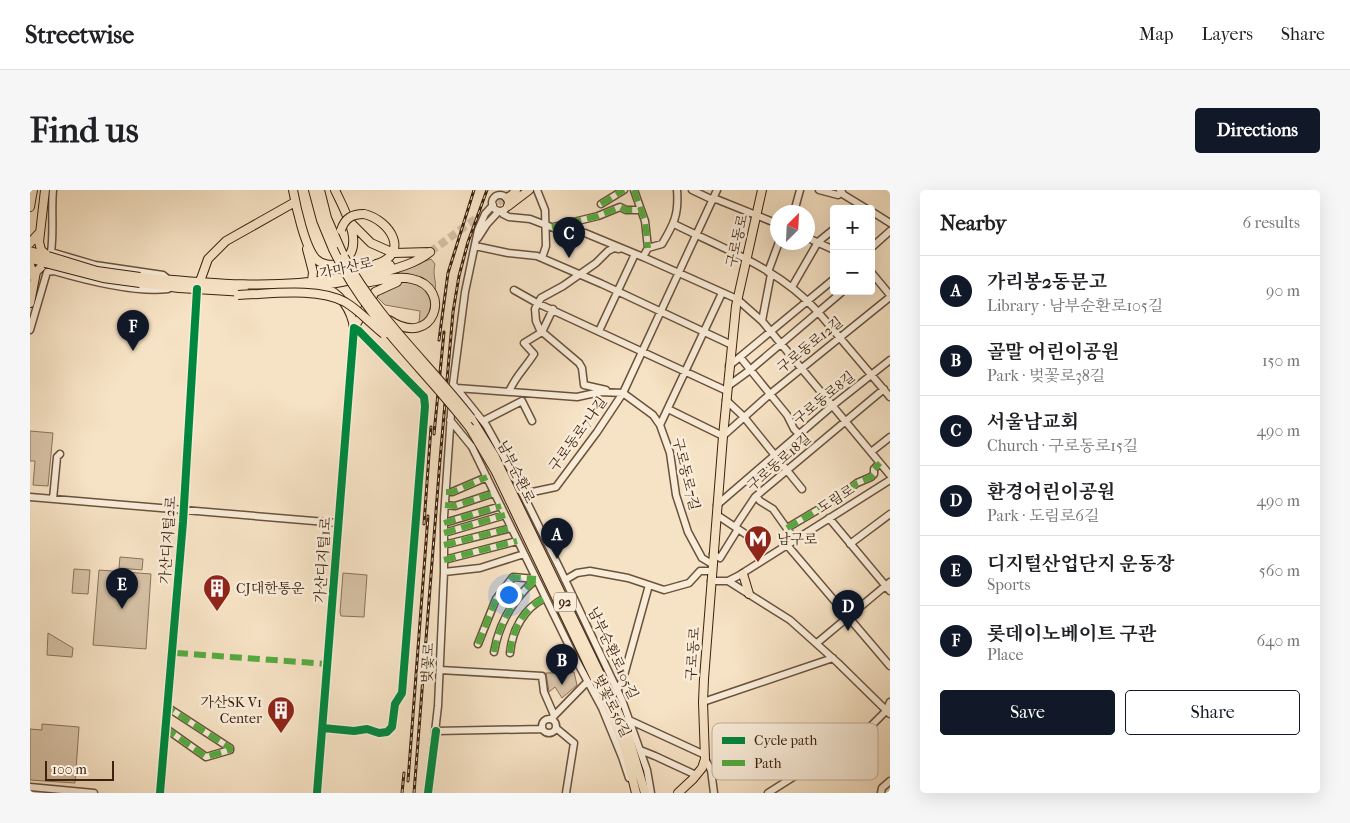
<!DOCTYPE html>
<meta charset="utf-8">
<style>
body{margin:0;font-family:"IM FELL French Canon","Noto Serif KR",serif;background:#f6f6f6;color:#202124}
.controls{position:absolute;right:15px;top:15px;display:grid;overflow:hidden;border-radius:5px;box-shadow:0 5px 20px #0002}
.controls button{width:45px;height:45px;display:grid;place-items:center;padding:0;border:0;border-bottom:1px solid #e0e0e0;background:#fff;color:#202124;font:25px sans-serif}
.compass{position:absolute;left:740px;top:15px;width:45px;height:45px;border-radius:50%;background:#fff;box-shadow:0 5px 20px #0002;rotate:24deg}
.scale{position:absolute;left:15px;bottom:12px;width:69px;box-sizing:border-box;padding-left:5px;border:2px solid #3c220f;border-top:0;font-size:14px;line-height:18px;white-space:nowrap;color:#3c220f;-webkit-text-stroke:4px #f9ecd9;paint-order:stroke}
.you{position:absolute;left:478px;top:404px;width:18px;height:18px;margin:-12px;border:4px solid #fff;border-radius:50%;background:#1a73e8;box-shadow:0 0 0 8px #1a73e833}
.badge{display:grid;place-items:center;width:32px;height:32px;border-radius:50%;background:#111827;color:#fff;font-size:16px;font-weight:700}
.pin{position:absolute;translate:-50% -41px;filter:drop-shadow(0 1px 2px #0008)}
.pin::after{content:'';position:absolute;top:26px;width:18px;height:15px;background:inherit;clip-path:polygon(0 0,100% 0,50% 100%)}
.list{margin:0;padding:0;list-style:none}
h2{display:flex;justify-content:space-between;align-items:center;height:65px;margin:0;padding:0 20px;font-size:21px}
h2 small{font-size:16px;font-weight:400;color:#757577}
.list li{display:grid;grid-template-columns:32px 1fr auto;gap:15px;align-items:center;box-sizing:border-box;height:70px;padding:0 20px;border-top:1px solid #e0e0e0}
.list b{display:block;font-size:19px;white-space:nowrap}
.list p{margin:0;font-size:16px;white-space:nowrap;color:#757577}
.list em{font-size:16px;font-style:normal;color:#757577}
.actions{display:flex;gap:10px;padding:15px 20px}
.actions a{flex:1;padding:11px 0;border:1px solid #111827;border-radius:5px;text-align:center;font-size:18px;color:#111827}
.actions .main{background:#111827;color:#fff}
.map{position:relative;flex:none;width:860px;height:603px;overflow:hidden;border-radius:5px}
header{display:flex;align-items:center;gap:30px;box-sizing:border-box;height:70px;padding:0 25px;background:#fff;border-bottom:1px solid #e0e0e0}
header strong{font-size:24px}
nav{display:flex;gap:28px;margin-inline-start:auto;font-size:18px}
.intro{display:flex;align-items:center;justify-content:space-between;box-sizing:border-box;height:120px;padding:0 30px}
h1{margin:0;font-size:35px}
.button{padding:12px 22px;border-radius:5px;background:#111827;color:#fff;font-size:18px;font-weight:700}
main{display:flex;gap:30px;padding:0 30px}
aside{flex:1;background:#fff;border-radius:5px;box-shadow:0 5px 20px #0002}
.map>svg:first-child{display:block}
.green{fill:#d6c1a5;stroke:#89725a}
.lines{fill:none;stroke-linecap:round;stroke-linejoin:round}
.major-tunnel{stroke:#d1bca0;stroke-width:8;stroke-dasharray:8 4;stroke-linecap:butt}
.minor-casing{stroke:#6a523c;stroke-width:9}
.major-casing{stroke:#3c220f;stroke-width:10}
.minor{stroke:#f9ecd9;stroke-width:6}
.major{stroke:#f6e2c4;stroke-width:8}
.rail-casing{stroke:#3c220f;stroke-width:3}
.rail{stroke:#f9ecd9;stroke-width:1;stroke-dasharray:4;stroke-linecap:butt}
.major-bridge-casing{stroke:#3c220f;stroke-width:10;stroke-linecap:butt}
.major-bridge{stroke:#f6e2c4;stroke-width:8}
.quiet{stroke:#55aa41;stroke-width:6;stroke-dasharray:12 6;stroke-linecap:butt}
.cycleway-casing{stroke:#f9ecd9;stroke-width:11}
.cycleway{stroke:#00873e;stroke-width:8}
.labels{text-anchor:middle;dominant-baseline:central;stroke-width:5;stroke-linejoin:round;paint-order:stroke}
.shield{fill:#f9ecd9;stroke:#755f4c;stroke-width:1}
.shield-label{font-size:12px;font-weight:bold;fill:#3c220f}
.street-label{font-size:14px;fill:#3c220f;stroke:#f9ecd9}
.poi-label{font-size:14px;fill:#3c220f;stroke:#f9ecd9;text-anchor:start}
.key{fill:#f9ecd9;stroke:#c0af9c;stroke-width:1}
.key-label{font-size:14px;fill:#3c220f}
</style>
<header>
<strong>Streetwise</strong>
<nav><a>Map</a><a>Layers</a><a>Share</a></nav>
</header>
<div class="intro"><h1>Find us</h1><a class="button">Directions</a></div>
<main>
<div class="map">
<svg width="860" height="603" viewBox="0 0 860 603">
<rect width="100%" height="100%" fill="#f6e2c4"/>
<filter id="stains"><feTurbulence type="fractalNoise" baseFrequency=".004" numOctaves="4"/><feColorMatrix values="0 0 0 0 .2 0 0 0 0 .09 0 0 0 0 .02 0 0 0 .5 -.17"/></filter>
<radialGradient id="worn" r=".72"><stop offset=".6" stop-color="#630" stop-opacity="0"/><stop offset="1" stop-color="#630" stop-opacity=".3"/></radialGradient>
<path class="green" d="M401,69L405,74C402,86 407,90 405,102C403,99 401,95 398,92C385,79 358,87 341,90Z
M379,91L394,97L403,110L399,127L389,134L390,121L355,115L345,105L368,93Z
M0,241L23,243L18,296L3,295L5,271H0Z
M90,367L113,369L112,380L89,378Z
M44,379L60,380L58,404L42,403Z
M69,380L121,384L116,459L63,455Z
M313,383L337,385L334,427L311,426L310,422Z
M18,443L43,458L42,467L17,465Z
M544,482L547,495L532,508L525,497L519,502L516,483Z
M12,534L49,537L45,593L0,590V539L12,540Z"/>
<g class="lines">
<path class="major-tunnel" d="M400,62L481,3"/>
<g class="minor-casing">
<path id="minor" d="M507,0L515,20L516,56L512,68
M604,0L615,31L618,58
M662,0L683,10L686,9L748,34
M789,0L808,5L812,2
M810,0L814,5L837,19
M462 13a8 8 0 1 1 16 0a8 8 0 1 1-16 0Z
M571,14L594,0
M471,21L473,24L479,27L500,29L542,45L555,43L613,67L707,109L732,131L860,285
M841,21L860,33
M764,22L770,0
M644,34C694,59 750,79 788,122L860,207
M523,37L568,26L590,17L596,20H611
M448,48L457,34L469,21
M778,48L804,60
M445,56L478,63L507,66L572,94L702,155
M841,58L860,41
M21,62L65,75L133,85L138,89
M21,62C24,42 21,21 23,0
M613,67L618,58L632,54C644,34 649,24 647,0
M17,82L24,81C55,90 106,103 138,99
M738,82L749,52
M841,82L860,105
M762,97L788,52L804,39
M484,100L507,113L697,201
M732,131L741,84
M0,140L17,82
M569,141L605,64
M710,167L757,225L764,239L769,244
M699,176L804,89
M423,194L456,235L482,282L530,379L592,510L617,580L621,603
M698,196L720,180L813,101
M427,198L547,207L570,202L593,203L623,225L630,235L640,263L646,305L658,342L672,368L682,374
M576,200L554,195L552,178L549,173L510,140L506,131L505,119L511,108L533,96L566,73L578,61L584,58L589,59
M479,202C484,188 496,177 504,164L494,153L512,142L523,119
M696,210L714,227L772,299
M638,219L693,246L740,204L860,107
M420,230L442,257L544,466L572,518L592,567L599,588
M453,231L492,211L502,231
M630,235L692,103
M841,262L860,247
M416,302H422L457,287
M493,304L526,297L567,242L593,203L687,0
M726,306L730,311L743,319L765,350
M0,307L308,333
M23,309L27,267L30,264
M415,315L425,316L464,303
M687,315L802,216L860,170
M687,325L726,351
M799,328L860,401
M414,333L471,316
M705,337L725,307L854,199
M757,338L806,309L827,293L841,287L844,284V279L850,273
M414,343L475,325
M820,354L860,324
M414,355L481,338
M757,355L860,476
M683,364L690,368L708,339
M414,370L487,351
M414,382L450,378L494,364
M535,390L547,383L560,381L598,388L634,400L659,393L670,381H682
M681,391H698L708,386L860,290
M698,391L760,430L808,473L860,524
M787,453L860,392
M448,454L466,409L483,387L506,389
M464,462C469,433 484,408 506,389
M480,463C482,440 494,418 515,408
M410,480L512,486L514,502L524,525
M587,501L593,489L619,395
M673,512L803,468
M512 536a7 7 0 1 1 14 0a7 7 0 1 1-14 0Z
M521,529L557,492
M599,530L675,565
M135,538L176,567L200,560V558L137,517
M526,538L544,553L536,603
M406,541L512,539
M610,560L625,566L666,585
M675,569L681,580L684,603
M0,597L64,603
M130,603L153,332L167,99
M287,603L324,138L329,141L394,207L395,216L372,503L365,514L362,537L357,542L349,543L337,539L324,541L293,538
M398,603L408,516L414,382V327L423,194L435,102L448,40L455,24L463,15
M738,603L836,541L856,521L860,512
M851,603L852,598L860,591"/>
</g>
<g class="major-casing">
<path id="major" d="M15,0L9,52L11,60L18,66
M263,0C266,16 275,58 286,69C291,74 300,76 307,74C340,62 314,20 305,0
M283,0L291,30L303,59
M290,0L297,28L314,67
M477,8L482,5L486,0
M478,16L499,0
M0,17L3,0
M334,24C360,30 381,64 346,74
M321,33L341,53L359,61
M0,53L10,42
M277,59L283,82L282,91
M0,61L16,66
M364,63L400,62
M0,68L15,73
M0,75L4,88
M110,87C175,93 243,100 308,88C326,85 343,80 360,75
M110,93L149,98L215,102
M325,95C342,92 365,85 382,89C424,98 404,160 359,130
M168,97L178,69L196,51L265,12
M292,98C310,100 322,122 324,138
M259,100C293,96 325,91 358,81C373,76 388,72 400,62
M0,113L6,82L15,73
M324,138L345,102L367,92
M441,228L464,265L584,513L598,545L615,603
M440,238L466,282L578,516L594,555L606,603
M713,384L719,404
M648,603L663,589L672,578L675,569L673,512L674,489L693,246L706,116L732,0"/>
</g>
<use href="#minor" class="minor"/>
<use href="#major" class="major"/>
<g class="rail-casing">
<path id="rail" d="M409,150L418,83L444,0
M404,244L414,142
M394,334L401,237
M378,591L398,326
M372,603L374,583
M384,603L410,270L423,122L429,86L438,52L457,0"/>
</g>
<use href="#rail" class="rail"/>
<g class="major-bridge-casing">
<path id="major-bridge" d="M311,40C315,28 322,24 334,24
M303,59C335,128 394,178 440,238
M18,66L67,81L110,87
M314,67C347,128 399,174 441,228
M15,73L73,88L110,93
M208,105C240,104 287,97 315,112C329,120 341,134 354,144"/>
</g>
<use href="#major-bridge" class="major-bridge"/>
<path class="quiet" d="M604,0L615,31L618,58
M571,14L594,0
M522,37L568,26L590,17L596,20H611
M416,302H422L457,287
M415,315L425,316L464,303
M414,333L471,316
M757,338L806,309L827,293L841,287L844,284V279L850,273
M414,343L475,325
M414,355L481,338
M414,370L487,351
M448,454L466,409L483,387L506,389
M464,462C469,433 484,408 506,389
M146,463L298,474
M480,463C482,440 494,418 515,408
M135,538L176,567L200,560V558L137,517"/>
<g class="cycleway-casing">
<path id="cycleway" d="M130,603L153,332L167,99
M287,603L324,138L329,141L394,207L395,216L372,503L365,514L362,537L357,542L349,543L337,539L324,541L293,538
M398,603L406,541"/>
</g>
<use href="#cycleway" class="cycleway"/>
</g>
<defs>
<g id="metro-pin" transform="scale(1.4375)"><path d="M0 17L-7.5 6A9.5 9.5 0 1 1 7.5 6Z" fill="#8f2418" stroke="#f9ecd9"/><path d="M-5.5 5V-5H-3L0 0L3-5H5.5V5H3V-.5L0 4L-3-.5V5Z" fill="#fff"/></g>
<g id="building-pin" transform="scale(1.4375)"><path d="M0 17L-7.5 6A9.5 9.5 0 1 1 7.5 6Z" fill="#8f2418" stroke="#f9ecd9"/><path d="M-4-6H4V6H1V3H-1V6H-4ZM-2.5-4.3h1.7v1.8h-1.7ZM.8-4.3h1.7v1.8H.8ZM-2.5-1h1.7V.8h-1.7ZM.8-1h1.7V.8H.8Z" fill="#fff"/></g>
</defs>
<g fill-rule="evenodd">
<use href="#metro-pin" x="728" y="349"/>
<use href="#building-pin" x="187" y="398"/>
<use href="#building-pin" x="251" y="520"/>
</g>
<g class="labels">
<rect class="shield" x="524" y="402.5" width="22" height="19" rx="4"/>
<g class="shield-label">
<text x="535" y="412">92</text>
</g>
<g class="street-label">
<text transform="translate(707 51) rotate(-77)">구로동로</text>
<text transform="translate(316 78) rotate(-12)">가마산로</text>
<text transform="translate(780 155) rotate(-39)">구로동로12길</text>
<text transform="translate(794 208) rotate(-39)">구로동로8길</text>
<text transform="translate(548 244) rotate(-54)">구로동로7나길</text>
<text transform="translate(749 272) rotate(-41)">구로동로18길</text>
<text transform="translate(486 282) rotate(64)">남부순환로</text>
<text transform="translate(656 284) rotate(76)">구로동로7길</text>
<text transform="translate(806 309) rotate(-32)">도림로</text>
<text transform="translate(138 350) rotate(-86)">가산디지털2로</text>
<text transform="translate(293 370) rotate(-86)">가산디지털1로</text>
<text transform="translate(583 463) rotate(65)">남부순환로105길</text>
<text transform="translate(663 464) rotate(-86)">구로동로</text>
<text transform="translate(398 473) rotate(-87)">벚꽃로</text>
<text transform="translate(582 516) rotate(64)">벚꽃로56길</text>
</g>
<g class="poi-label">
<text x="747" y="349">남구로</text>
<text x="206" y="398">CJ대한통운</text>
<text x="232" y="512" text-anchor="end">가산SK V1<tspan x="232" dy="16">Center</tspan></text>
</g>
</g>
<rect x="682" y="533" width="166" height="57" rx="8" class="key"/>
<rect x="692" y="547" width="23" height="7" fill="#00873e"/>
<rect x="692" y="570" width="23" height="6" fill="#55aa41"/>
<g class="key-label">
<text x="724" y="555">Cycle path</text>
<text x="724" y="578">Path</text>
</g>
<rect width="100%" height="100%" filter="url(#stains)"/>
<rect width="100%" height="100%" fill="url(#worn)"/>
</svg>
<div class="controls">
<button>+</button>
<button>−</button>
</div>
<svg class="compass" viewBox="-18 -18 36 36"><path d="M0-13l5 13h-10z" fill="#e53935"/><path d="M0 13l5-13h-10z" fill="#757577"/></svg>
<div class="scale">100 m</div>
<div class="you"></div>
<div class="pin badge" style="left:527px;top:369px">A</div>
<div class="pin badge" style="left:532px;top:495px">B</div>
<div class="pin badge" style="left:539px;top:68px">C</div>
<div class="pin badge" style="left:818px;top:441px">D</div>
<div class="pin badge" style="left:92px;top:419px">E</div>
<div class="pin badge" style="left:103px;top:161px">F</div>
</div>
<aside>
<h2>Nearby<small>6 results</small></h2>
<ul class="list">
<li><span class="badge">A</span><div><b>가리봉2동문고</b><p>Library · 남부순환로105길</p></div><em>90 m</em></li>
<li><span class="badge">B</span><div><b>골말 어린이공원</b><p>Park · 벚꽃로38길</p></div><em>150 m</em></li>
<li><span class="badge">C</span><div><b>서울남교회</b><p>Church · 구로동로15길</p></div><em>490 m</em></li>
<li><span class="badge">D</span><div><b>환경어린이공원</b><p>Park · 도림로6길</p></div><em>490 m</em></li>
<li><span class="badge">E</span><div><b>디지털산업단지 운동장</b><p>Sports</p></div><em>560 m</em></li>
<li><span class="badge">F</span><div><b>롯데이노베이트 구관</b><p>Place</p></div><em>640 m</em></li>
</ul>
<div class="actions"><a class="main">Save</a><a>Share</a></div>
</aside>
</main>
